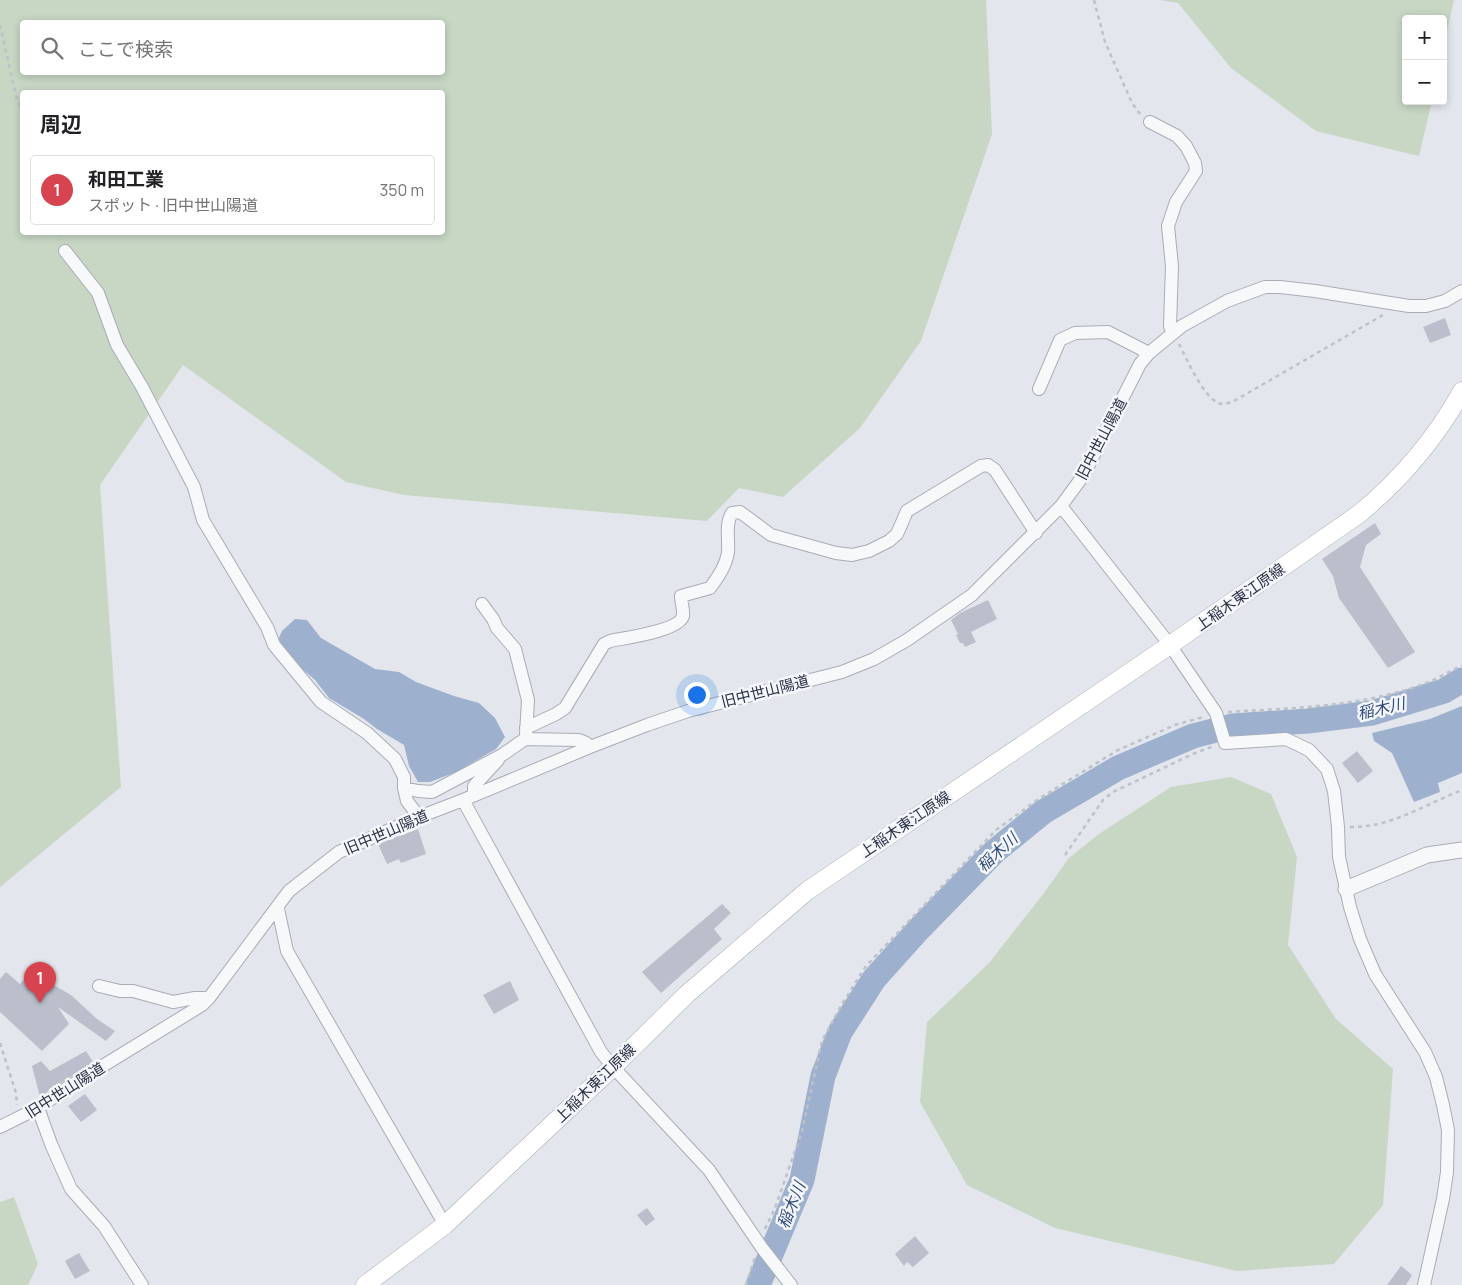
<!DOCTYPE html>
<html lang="ja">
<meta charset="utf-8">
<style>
body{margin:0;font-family:Manrope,"Noto Sans JP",sans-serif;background:#f2f2f2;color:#202124}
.controls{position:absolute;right:15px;top:15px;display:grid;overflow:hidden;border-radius:5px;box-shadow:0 2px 8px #0003}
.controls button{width:45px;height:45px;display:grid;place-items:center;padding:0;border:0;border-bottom:1px solid #e0e0e0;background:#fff;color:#202124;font:25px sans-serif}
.you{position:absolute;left:696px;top:694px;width:18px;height:18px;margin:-12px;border:4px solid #fff;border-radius:50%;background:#1a73e8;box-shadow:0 0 0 8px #1a73e833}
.badge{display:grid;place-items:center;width:32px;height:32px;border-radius:50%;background:#d7434f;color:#fff;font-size:16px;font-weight:700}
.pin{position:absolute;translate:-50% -41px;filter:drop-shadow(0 1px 2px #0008)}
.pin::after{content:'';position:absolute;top:26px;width:18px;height:15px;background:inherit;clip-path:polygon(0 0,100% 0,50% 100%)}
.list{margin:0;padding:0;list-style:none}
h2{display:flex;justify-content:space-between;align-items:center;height:65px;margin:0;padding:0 20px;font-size:21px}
h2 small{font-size:16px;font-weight:400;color:#757577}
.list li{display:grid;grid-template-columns:32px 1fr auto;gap:15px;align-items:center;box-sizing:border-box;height:70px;margin:0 10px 10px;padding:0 10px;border:1px solid #e0e0e0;border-radius:5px}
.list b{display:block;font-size:19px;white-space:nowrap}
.list p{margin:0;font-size:16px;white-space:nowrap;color:#757577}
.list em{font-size:16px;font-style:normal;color:#757577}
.icon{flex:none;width:28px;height:28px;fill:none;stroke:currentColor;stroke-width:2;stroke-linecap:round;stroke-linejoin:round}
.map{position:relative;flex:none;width:1462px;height:1285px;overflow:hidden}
.search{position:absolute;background:#fff;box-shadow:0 2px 8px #0003;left:20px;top:20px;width:425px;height:55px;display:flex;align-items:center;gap:12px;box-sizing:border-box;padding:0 18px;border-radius:5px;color:#757577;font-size:19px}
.panel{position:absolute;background:#fff;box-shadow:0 2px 8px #0003;left:20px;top:90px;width:425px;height:145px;border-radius:5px}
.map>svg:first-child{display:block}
.green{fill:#c7d7c4;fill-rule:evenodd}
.water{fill:#9db1ce}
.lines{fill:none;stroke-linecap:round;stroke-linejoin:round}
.river{stroke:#9db1ce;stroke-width:25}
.building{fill:#babfcb}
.minor-casing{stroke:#a8acb7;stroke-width:14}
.tertiary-casing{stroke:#a8acb7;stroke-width:17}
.secondary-casing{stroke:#a8acb7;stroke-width:19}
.path{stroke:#bec1c8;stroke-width:2.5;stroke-dasharray:4 4;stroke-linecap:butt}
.minor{stroke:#f7f8fa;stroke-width:12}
.tertiary{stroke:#f7f8fa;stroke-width:15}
.secondary{stroke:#fff;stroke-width:18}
.labels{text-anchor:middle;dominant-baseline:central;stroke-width:5;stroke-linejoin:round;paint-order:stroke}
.street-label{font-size:15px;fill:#2a3246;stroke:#f4f6f9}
.water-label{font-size:16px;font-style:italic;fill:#314d7d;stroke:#f4f6f9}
</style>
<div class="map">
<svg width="1462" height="1285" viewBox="0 0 1462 1285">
<rect width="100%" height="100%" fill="#e3e6ec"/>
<path class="green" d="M0,0H986L992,134L921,341L860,428L783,497L739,488L707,521L404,495L346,482L183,365L100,485L121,787L0,887ZM22,22H442V72H22ZM22,92H442V232H22Z
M1160,0H1454L1443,49V19H1406V101H1432L1419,156L1316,131L1231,68L1178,3Z
M1231,777L1271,794L1297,857L1288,945L1336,1019L1393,1069L1383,1205L1334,1264L1237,1271L1055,1228L967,1185L920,1102L927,1022L989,963L1044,893L1069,858L1099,834L1171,787Z
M14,1197L38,1264L28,1285H0V1202Z"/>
<path class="water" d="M295,619L307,620L321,638L375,669L399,672L416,682L454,696L479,703L495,718L505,737L496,749L456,772L430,782H418L409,766L404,745L377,729L364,719L329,698L315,680L292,660L278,640L282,631Z
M1462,706V773L1438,783L1440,792L1414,802L1392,753L1374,741L1372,733L1430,719Z"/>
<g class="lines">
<path class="river" d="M758,1285L802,1180L823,1076L840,1032L874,979L919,929L994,852L1043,812L1118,768L1193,736L1232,726L1308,721L1372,713L1444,691L1462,680"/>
</g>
<path class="building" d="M1445,318L1451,335L1430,343L1423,327Z
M1375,523L1381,534L1366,545L1360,567L1415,652L1388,668L1339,598L1333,576L1322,559Z
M988,600L997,619L971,632L976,642L965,647L963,643H960L956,635L958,634L951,620L960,613Z
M1357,751L1373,771L1358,783L1342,763Z
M418,829L426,854L401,863L399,859L387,864L378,844Z
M722,904L731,913L714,929L722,939L661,993L642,972Z
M6,972L20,984L31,972L71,995L97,1019L115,1031L106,1041L58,1007L69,1024L42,1051L0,1012V979Z
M510,981L519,1000L494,1014L483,995Z
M86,1051L93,1062L40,1097L32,1066L41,1061L50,1071Z
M85,1094L97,1110L81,1122L68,1106Z
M647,1208L655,1219L646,1226L637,1215Z
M915,1236L929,1253L913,1267L907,1262L904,1266L895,1254Z
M79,1253L90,1271L75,1279L65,1261Z
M1401,1266L1412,1275L1406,1285H1387Z"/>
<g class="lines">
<g class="minor-casing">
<path id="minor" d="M1150,122L1177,136L1186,146L1195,163L1196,171L1176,202L1168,226L1172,266L1170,326L1172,332
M65,251L98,293L117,345L142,387L194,487L203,520L267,627L274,645L321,702L367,733L395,759L404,777V788L407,801L419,817
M1039,389L1060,340L1075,333L1108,332L1149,353
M1061,506L1170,645L1216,713L1225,743L1286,739L1309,750L1327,769L1334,791L1338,827L1339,857L1350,907L1360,939L1375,974L1425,1052L1436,1077L1443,1105L1448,1130L1447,1172L1443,1199L1424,1285
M482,604L493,619L497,628L515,649L528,700L526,734
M526,728L556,714L565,708L604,644L610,641C624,638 679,631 683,616C684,610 681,603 681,596L710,588C718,577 726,566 728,552C729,539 725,524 732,513L740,512L771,535L836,553L852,555L869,551L889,541L897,534L907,511L981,466L988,465L995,470L1036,533
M404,788L418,791L432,792L502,755L525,739L579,740L586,743L590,747
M474,795V786L498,760
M463,800L601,1052L613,1067L709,1170L762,1248L791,1285
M278,909L287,951L445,1225
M99,986L120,991H133L173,1002L195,998H209
M38,1108L51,1144L71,1189L104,1226L142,1285
M0,1127L38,1108L70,1086L202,1005L209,998L289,891L339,852L419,817L463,800L590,747L647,725L688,711L842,672L874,659L907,640L972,595L1061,506L1083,476L1140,364L1149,353L1182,326L1227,301L1265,287H1280L1315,291L1409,306H1426L1445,301L1462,291"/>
</g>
<g class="tertiary-casing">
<path id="tertiary" d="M1346,889L1427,855L1462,850"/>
</g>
<g class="secondary-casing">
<path id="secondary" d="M365,1285L445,1225L613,1067L687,994L807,891L1170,645L1359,514C1400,480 1436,438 1462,391"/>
</g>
<path class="path" d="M1094,0L1105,42L1132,103L1140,114
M0,25L17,100L22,110
M58,232L61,240
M1179,344C1187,359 1205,402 1222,404C1226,404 1231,402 1234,401L1383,315
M1228,712C1292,708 1359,707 1421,685C1435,680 1448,672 1462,666
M1350,827C1390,828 1426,804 1462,790
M1065,855L1103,800L1113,792L1195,753L1214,746
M0,1043L16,1093L17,1105
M765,1229L775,1208L802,1131L822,1041L842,1004L866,966L996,830L1040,798L1118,750L1175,725L1203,717
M746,1285L755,1257"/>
<use href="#minor" class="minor"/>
<use href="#tertiary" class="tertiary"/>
<use href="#secondary" class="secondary"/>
</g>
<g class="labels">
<g class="street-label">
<text transform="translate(1101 439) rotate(-62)">旧中世山陽道</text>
<text transform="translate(1240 597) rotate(-35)">上稲木東江原線</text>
<text transform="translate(765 691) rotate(-14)">旧中世山陽道</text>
<text transform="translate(905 824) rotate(-34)">上稲木東江原線</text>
<text transform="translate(386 832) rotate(-23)">旧中世山陽道</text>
<text transform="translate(595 1083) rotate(-44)">上稲木東江原線</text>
<text transform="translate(65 1090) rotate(-32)">旧中世山陽道</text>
</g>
<g class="water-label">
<text transform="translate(1381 708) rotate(-13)">稲木川</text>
<text transform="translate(997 852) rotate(-43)">稲木川</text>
<text transform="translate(791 1205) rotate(-68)">稲木川</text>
</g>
</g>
</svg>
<div class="controls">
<button>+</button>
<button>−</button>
</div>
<div class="you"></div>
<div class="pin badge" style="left:40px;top:1003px">1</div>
<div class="search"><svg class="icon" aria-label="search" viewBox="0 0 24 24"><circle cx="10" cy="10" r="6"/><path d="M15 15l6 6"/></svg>ここで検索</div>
<section class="panel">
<h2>周辺<small></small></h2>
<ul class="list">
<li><span class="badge">1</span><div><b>和田工業</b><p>スポット · 旧中世山陽道</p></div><em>350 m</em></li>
</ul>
</section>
</div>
